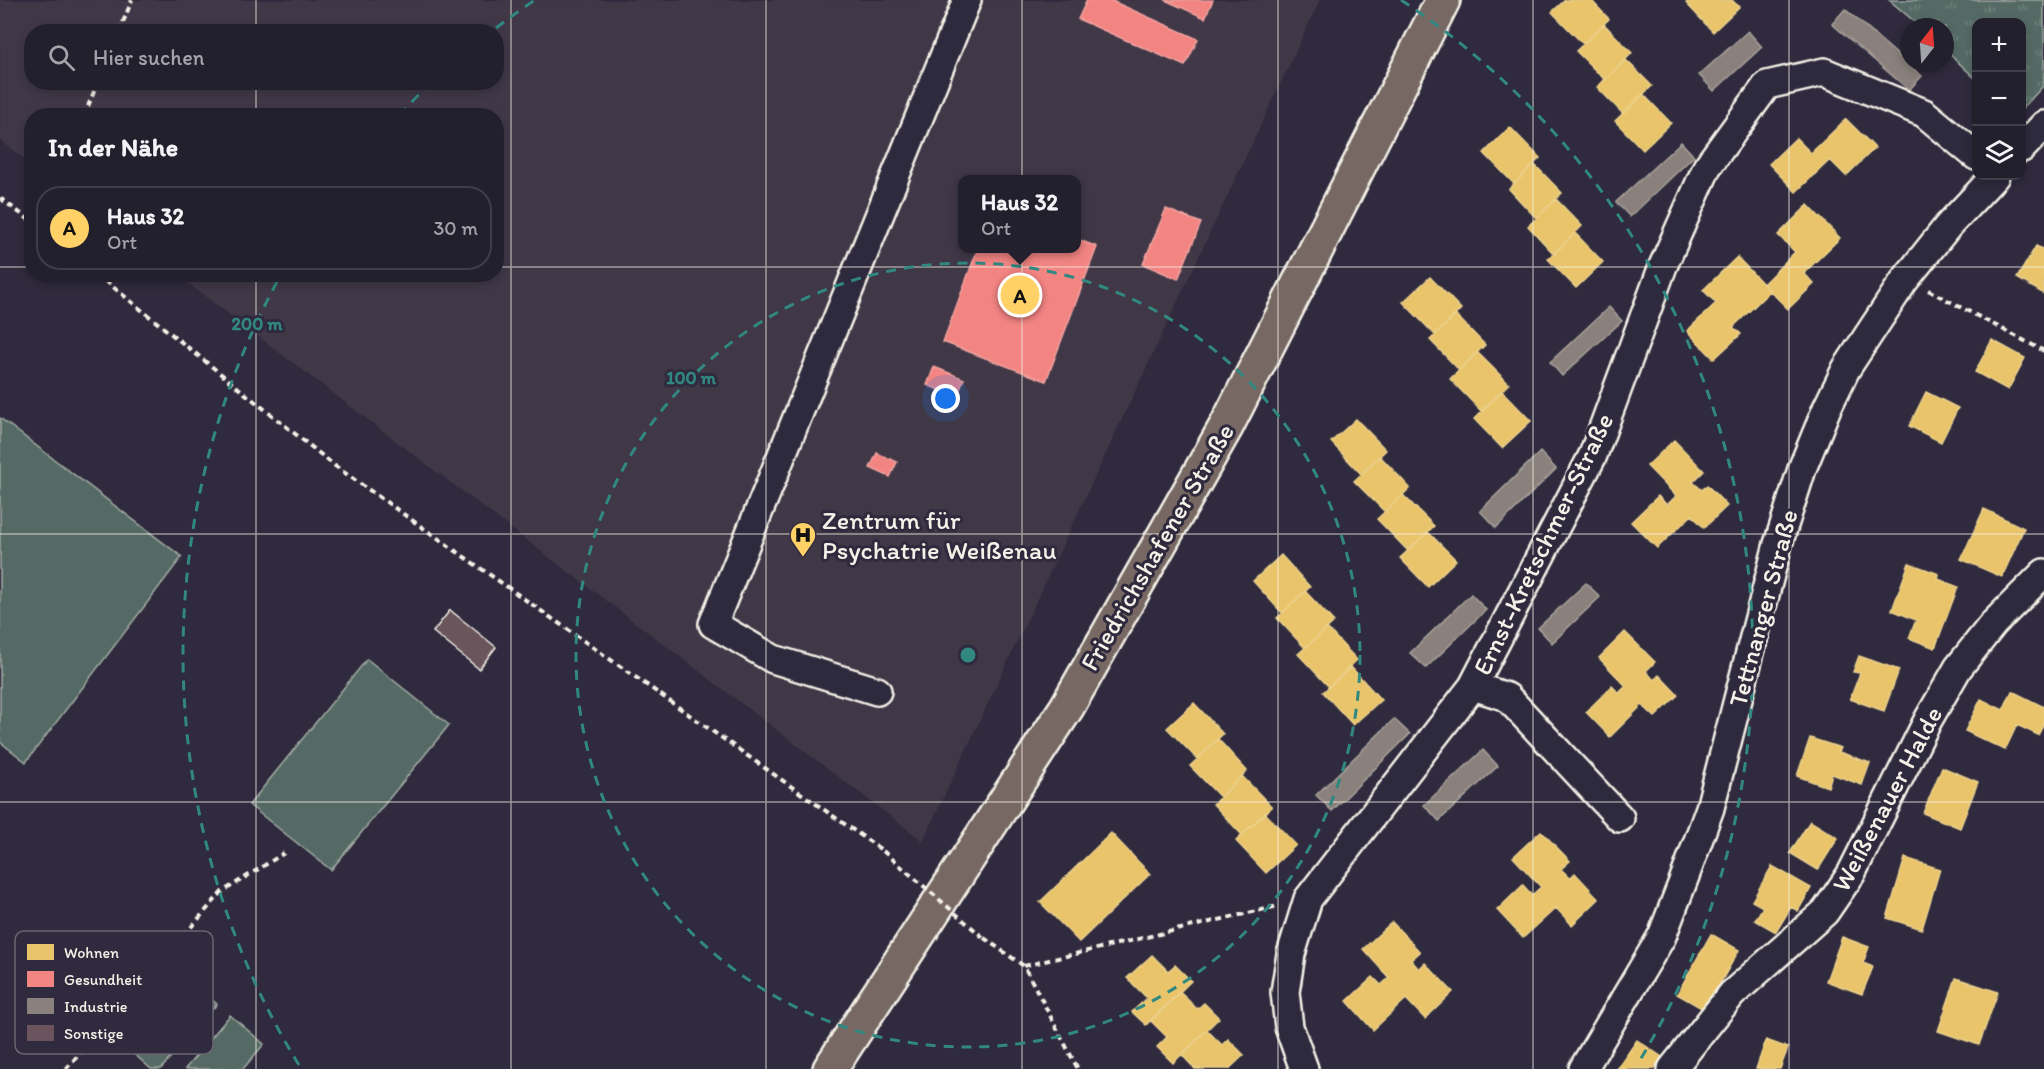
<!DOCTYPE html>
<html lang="de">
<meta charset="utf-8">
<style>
body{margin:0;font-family:Itim,sans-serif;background:#2f2d3a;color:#f1f3f6}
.controls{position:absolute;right:18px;top:18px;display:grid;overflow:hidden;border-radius:12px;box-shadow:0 3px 9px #0003}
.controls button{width:54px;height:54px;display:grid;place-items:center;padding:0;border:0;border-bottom:2px solid #403e4a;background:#23202e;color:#f1f3f6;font:30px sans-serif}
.compass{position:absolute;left:1900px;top:18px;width:54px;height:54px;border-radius:50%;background:#23202e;box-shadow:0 3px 9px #0003;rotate:17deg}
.you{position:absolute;left:946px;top:399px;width:21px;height:21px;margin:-15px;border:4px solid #fff;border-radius:50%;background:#1a73e8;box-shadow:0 0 0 9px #1a73e833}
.badge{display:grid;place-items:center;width:39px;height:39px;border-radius:50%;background:#ffd166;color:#111;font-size:20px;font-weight:700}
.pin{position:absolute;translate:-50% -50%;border:3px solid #fff;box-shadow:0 2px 6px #0006}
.popup{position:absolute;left:958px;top:175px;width:123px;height:78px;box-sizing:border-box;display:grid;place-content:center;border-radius:12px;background:#23202e;filter:drop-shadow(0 2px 4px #0005);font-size:20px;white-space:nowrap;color:#a3a3aa}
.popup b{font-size:22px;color:#f1f3f6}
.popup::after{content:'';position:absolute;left:50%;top:100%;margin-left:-12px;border:12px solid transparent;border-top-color:#23202e}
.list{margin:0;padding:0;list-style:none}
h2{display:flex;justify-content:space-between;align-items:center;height:78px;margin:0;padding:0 24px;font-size:26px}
h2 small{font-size:20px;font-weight:400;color:#a3a3aa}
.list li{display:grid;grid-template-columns:39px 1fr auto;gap:18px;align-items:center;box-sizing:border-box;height:84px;margin:0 12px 12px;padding:0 12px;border:2px solid #403e4a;border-radius:24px}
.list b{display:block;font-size:22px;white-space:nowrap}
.list p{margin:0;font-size:20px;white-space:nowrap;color:#a3a3aa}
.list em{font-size:20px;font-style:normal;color:#a3a3aa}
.icon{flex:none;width:33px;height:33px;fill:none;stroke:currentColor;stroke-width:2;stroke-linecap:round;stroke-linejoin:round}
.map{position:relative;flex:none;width:2044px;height:1069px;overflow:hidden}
.search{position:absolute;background:#23202e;box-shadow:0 3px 9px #0003;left:24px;top:24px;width:480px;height:66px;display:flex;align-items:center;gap:15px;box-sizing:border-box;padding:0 21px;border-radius:24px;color:#a3a3aa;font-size:22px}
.panel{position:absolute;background:#23202e;box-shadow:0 3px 9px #0003;left:24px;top:108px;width:480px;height:174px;border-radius:24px}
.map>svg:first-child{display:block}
.built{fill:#413747;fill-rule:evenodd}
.grass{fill:url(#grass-tufts);stroke:#a5aea6;stroke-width:1.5}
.garden{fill:#566b65;stroke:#a5aea6;stroke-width:1.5}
.homes{fill:#e9c46a;stroke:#ecd290;stroke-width:1.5}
.health{fill:#f28482;stroke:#f3a5a1;stroke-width:1.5}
.industry{fill:#8a817c;stroke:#aaa39c;stroke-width:1.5}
.building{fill:#6b545d;stroke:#f4f1e8;stroke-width:1.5}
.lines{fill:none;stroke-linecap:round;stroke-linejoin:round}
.minor-casing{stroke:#f4f1e8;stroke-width:32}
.major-casing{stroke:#f4f1e8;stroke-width:38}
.path{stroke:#f4f1e8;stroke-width:4;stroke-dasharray:6 4.5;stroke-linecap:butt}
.minor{stroke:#2f2a3d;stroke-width:27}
.major{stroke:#776864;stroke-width:33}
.path-bridge{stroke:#f4f1e8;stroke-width:4;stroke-dasharray:6 4.5;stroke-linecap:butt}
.grid{fill:none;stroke:#f4f1e8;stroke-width:1.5;stroke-opacity:0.55}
.ring{fill:none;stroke:#318880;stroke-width:3;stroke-dasharray:10 8}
.labels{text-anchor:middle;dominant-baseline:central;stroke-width:6;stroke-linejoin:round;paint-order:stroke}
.poi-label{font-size:26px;fill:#f4f1e8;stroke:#2f2a3d;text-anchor:start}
.street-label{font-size:26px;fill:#f4f1e8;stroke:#2f2a3d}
.key{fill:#2f2a3d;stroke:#6a6670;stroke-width:1.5}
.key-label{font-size:16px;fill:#f4f1e8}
.centre{fill:#318880;stroke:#2f2a3d;stroke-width:3}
.ring-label{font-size:18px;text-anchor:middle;font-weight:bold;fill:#318880;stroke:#2f2a3d;stroke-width:6;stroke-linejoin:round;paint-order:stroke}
</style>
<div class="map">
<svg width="2044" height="1069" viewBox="0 0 2044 1069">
<defs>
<pattern id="grass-tufts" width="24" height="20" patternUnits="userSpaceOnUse" patternTransform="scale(1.5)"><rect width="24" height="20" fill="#566b65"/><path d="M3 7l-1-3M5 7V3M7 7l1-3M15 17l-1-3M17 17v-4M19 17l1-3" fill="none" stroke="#6f817b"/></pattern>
</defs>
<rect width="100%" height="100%" fill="#2f2a3d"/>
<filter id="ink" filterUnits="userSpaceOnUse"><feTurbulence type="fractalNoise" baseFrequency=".0167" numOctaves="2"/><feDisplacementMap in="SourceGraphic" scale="12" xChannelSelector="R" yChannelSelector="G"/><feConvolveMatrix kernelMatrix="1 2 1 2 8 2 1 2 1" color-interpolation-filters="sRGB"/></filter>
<g filter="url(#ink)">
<path class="built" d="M0,0H1320L923,841L177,275L496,274V116H32L31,164L0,140ZM32,32H496V82H32ZM963,180H1077V248H963Z"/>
<path class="grass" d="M1889,0H2044V85L2022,109V22H1976V79L1945,50V27H1921Z"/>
<path class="garden" d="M0,418L182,557L26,762L0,742Z
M367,659L449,725L331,870L249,805Z
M184,977L217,1004L161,1069H151L125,1046Z
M230,1015L264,1044L243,1069H185Z"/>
<path class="homes" d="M1565,0H1591L1609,19L1583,44L1552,12Z
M1690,0H1732L1739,7L1713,32L1686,3Z
M1604,24L1632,53L1605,80L1576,51Z
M1626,60L1652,86L1623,114L1597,87Z
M1643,94L1671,123L1643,150L1615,121Z
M1846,119L1875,148L1846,176L1830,160L1796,192L1769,164L1796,138L1811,153Z
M1510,127L1540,158L1514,184L1484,153Z
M1534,164L1562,193L1536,218L1509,189Z
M1556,199L1582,226L1554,254L1528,226Z
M1808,205L1840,238L1804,273L1814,284L1788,309L1763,284L1795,252L1778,235Z
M1575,233L1603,262L1576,288L1548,259Z
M2036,246L2044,250V294L2017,278Z
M1737,257L1770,291L1733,327L1741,334L1714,359L1687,331L1716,303L1703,290Z
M1430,277L1461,309L1435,335L1403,302Z
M1456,315L1485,345L1459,370L1430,340Z
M1992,340L2025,358L2008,390L1975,372Z
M1477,352L1509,384L1481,411L1450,379Z
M1502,391L1531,421L1502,448L1474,419Z
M1926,392L1958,408L1941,442L1909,426Z
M1356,419L1386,450L1361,474L1331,442Z
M1674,440L1704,471L1693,482L1702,490L1707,485L1727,506L1704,528L1692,515L1657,548L1631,522L1658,496L1667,505L1676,496L1647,466Z
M1380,456L1410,488L1385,512L1354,481Z
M1403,495L1434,526L1408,551L1377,519Z
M1984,509L2024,528L2002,577L1961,559Z
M1428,532L1456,560L1428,587L1400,558Z
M1281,555L1310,587L1282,613L1253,581Z
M1909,563L1939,574L1938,579L1958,587L1935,648L1909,638L1916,620L1892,610Z
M1305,591L1334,622L1305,648L1277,618Z
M1327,628L1357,660L1329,687L1298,654Z
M1625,632L1655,662L1646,671L1654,680L1659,675L1678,695L1655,717L1642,705L1610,737L1586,712L1612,686L1619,693L1626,686L1599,658Z
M1859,656L1899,670L1884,711L1850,699L1860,673L1853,672Z
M1351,667L1381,700L1353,725L1323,692Z
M2012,691L2044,707V724L2038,735L2017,725L2005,750L1965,731L1981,699L2003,710Z
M1194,703L1223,734L1197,759L1167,728Z
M1810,738L1841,748L1839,752L1870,763L1862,785L1832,774L1828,787L1797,776Z
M1218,739L1247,771L1220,797L1190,766Z
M1942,767L1978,782L1960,828L1923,813Z
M1242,776L1272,807L1242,835L1213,804Z
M1265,813L1296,845L1266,873L1236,841Z
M1810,821L1838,838L1818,870L1790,853Z
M1541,831L1570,861L1561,869L1570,878L1575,873L1599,899L1572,925L1556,908L1523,938L1497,910L1523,885L1532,895L1541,887L1513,857Z
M1111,833L1150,874L1079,942L1040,902Z
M1905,858L1940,869L1922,929L1887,918Z
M1772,866L1811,888L1798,911L1791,907L1776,932L1755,920L1763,907L1752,901Z
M1392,922L1420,952L1411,960L1419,969L1425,963L1453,992L1425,1019L1406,999L1373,1030L1347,1001L1373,977L1381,985L1389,978L1363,949Z
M1711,934L1739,950L1705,1010L1677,994Z
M1842,937L1869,947L1863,963L1873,967L1862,994L1826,981Z
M1152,955L1168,971L1175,965L1191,981L1146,1025L1132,1012L1147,998L1127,978Z
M1956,978L1998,992L1979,1045L1938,1031Z
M1180,992L1197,1009L1204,1003L1219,1018L1173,1063L1157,1047L1167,1037L1151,1021Z
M1207,1030L1222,1045L1228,1039L1244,1055L1229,1069H1195L1182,1055Z
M1637,1040L1662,1057L1654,1069H1617Z
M1766,1040L1788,1048L1780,1069H1756Z"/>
<path class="health" d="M1087,0H1110L1198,39L1185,66L1078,19Z
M1165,0H1213L1205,18Z
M1166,209L1201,223L1178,279L1143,264Z
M1077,239L1097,247L1046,381L943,342L978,248H1077Z
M934,367L964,379L957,397L927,385Z
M877,453L897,462L890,477L870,468Z"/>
<path class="industry" d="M1845,9L1922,76L1909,90L1832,24Z
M1748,31L1762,47L1714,91L1699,75Z
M1681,142L1694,156L1630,217L1616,202Z
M1609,307L1622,321L1562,376L1550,362Z
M1540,452L1556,469L1496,528L1480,511Z
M1586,583L1600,597L1552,643L1538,628Z
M1471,594L1486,610L1426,668L1410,653Z
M1394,719L1410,734L1332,811L1316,795Z
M1483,750L1498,766L1439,821L1424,805Z"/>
<path class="building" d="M450,610L496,647L479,669L433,632Z"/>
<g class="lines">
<g class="minor-casing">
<path id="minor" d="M2022,148L2044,125
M1473,686L1507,697L1620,818
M877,691L773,659L713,624L967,0
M1304,1069L1289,1027L1285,992L1291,954L1308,899L1473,686L1593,455L1663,266L1707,167L1767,85L1824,72L1924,113L1976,156
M1583,1069L1662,936L1687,871L1710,808L1778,544L1802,469L1827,408L1846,369L1904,281L1948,226L1995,176
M1672,1069L1732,994L1825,912L1851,874L1928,720L1958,668L1993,624L2044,573"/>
</g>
<g class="major-casing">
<path id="major" d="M830,1069L1067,707L1227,425L1443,0"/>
</g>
<path class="path" d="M119,32L132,0
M84,116L98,82
M0,198L32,222
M97,274L335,466L883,851
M1928,290L2044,351
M984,938L1024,966L1078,1069
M1024,966L1278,906
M66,1069L222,892L284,853"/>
<use href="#minor" class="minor"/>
<use href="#major" class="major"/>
<path class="path-bridge" d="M883,851L984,938"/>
</g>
</g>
<path class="grid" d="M256,0V32M511,0V1069M766,0V1069M1022,0V1069M1278,0V1069M1533,0V1069M1789,0V1069M256,82V116M0,267H32M496,267H2044M256,274V1069M0,534H2044M0,802H2044"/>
<g class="ring">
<circle cx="968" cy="655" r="392"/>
<path d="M299 1065A785 785 0 0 1 278 280M399 115A785 785 0 0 1 428 86M496 28A785 785 0 0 1 535 0M1401 0A785 785 0 0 1 1637 1065"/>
</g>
<defs>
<g id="hospital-pin" transform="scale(1.35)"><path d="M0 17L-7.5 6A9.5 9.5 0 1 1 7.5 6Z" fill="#ffd166" stroke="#2f2a3d"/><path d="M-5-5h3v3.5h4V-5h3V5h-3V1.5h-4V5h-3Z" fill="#111"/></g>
</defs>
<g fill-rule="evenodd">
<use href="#hospital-pin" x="803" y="535"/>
</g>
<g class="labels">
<g class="poi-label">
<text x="822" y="520">Zentrum für<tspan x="822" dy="30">Psychatrie Weißenau</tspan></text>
</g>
<g class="street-label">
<text transform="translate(1543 544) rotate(-64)">Ernst-Kretschmer-Straße</text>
<text transform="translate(1157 547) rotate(-60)">Friedrichshafener Straße</text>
<text transform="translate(1763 608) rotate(-75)">Tettnanger Straße</text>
<text transform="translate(1887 799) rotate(-62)">Weißenauer Halde</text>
</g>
</g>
<rect x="15" y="931" width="198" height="123" rx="9" class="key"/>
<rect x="27" y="944" width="27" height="16" fill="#e9c46a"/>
<rect x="27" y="971" width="27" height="16" fill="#f28482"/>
<rect x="27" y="998" width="27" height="16" fill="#8a817c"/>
<rect x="27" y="1025" width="27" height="16" fill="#6b545d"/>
<g class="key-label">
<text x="64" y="958">Wohnen</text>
<text x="64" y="985">Gesundheit</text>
<text x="64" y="1012">Industrie</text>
<text x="64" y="1039">Sonstige</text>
</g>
<circle cx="968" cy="655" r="9" class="centre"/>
<g class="ring-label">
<text x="257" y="330">200 m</text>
<text x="691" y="384">100 m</text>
</g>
</svg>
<div class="controls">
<button>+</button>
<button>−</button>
<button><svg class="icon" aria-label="layers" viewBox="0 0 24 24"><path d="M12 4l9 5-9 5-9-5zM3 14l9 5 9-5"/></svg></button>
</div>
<svg class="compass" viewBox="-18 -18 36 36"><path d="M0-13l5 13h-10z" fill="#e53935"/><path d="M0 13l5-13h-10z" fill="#a3a3aa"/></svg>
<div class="you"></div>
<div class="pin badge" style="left:1020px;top:295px">A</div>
<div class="popup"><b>Haus 32</b>Ort</div>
<div class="search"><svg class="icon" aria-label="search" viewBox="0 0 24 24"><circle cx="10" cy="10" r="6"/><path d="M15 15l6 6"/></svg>Hier suchen</div>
<section class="panel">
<h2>In der Nähe<small></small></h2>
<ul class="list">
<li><span class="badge">A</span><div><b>Haus 32</b><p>Ort</p></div><em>30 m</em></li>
</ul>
</section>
</div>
